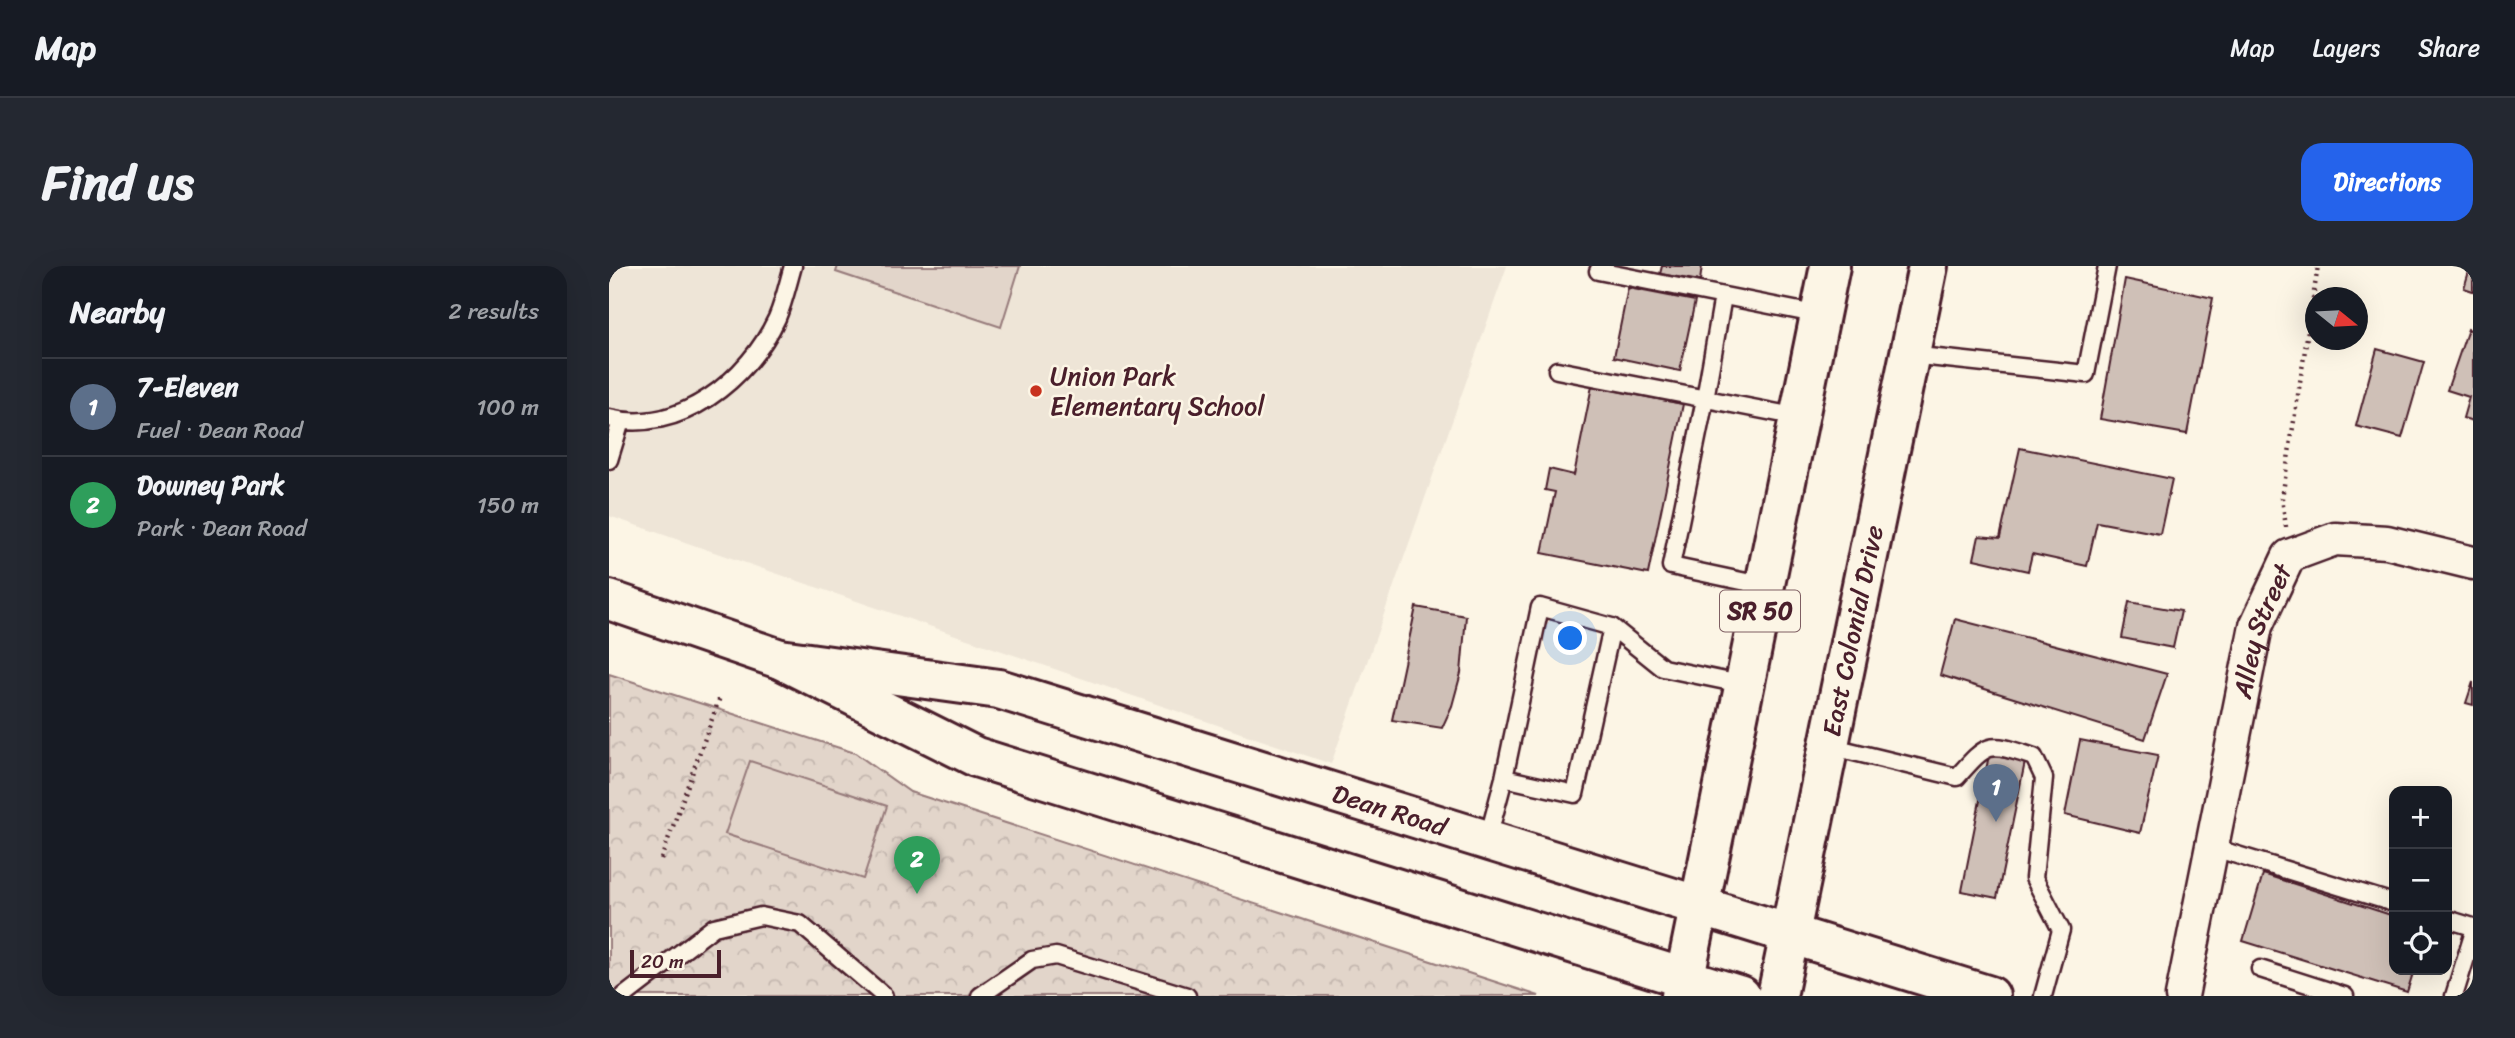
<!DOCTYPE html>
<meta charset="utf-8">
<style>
body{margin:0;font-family:Sriracha,sans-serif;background:#242831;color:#f1f3f6}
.controls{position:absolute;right:21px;bottom:21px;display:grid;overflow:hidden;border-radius:14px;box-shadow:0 7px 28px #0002}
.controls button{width:63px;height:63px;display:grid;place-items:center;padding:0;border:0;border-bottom:2px solid #363941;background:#171b24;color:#f1f3f6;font:35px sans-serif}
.compass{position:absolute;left:1696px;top:21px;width:63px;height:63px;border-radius:50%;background:#171b24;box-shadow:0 7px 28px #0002;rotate:108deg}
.scale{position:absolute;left:21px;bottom:18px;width:91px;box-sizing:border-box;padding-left:7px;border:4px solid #4a1f2b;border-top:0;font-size:19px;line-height:24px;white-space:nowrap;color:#4a1f2b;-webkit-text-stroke:5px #fcf5e5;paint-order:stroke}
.you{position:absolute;left:962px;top:373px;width:24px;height:24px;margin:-18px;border:5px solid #fff;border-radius:50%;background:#1a73e8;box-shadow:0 0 0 10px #1a73e833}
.badge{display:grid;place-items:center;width:46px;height:46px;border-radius:50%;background:#2563eb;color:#fff;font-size:23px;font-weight:700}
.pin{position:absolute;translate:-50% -58px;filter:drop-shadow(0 2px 4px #0008)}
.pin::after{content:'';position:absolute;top:37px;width:24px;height:21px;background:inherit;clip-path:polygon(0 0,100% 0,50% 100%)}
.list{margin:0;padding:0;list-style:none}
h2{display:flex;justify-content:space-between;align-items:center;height:91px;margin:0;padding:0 28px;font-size:30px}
h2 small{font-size:23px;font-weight:400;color:#9ea1a6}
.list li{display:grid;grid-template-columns:46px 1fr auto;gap:21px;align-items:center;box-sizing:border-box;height:98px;padding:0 28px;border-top:2px solid #363941}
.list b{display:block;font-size:26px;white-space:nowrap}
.list p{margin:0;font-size:23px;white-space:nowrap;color:#9ea1a6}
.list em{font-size:23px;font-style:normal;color:#9ea1a6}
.icon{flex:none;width:38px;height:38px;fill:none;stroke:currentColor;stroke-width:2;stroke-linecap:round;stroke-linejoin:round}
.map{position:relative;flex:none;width:1864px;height:730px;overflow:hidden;border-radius:21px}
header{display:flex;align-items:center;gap:42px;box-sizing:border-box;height:98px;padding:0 35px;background:#171b24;border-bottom:2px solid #363941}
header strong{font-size:33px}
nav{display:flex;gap:38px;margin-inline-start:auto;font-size:24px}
.intro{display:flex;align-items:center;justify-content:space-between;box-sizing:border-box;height:168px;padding:0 42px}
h1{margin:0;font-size:49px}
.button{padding:18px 32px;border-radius:21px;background:#2563eb;color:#fff;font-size:24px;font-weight:700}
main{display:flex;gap:42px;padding:0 42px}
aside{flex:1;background:#171b24;border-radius:21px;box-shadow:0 7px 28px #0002}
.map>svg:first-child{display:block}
.built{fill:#eee5d7}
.park{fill:url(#park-crowns);stroke:#967a7a;stroke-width:2}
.pitch{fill:#e2d5ca;stroke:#967a7a;stroke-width:2}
.building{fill:#cfc0b7;stroke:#4a1f2b;stroke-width:2}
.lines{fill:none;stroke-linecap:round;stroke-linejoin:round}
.service-casing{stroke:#4a1f2b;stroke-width:21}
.minor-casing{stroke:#4a1f2b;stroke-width:37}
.secondary-casing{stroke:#4a1f2b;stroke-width:44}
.trunk-casing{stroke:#4a1f2b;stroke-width:44}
.path{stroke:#4a1f2b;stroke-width:4.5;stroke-dasharray:2 5;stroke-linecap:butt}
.service{stroke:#fcf5e5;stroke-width:16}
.minor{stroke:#fcf5e5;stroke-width:32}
.secondary{stroke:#fcf5e5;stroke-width:38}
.trunk{stroke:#fcf5e5;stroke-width:38}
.poi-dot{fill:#c8321e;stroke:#fcf5e5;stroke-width:2.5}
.labels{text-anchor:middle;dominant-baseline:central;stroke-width:5;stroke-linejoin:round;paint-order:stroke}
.shield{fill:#fcf5e5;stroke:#7f5f63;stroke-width:2}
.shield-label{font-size:24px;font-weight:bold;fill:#4a1f2b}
.poi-label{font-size:26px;fill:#4a1f2b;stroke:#fcf5e5;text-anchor:start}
.street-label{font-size:26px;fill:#4a1f2b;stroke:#fcf5e5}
</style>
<header>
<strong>Map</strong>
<nav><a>Map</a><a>Layers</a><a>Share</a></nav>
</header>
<div class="intro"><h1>Find us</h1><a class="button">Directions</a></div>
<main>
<aside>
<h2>Nearby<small>2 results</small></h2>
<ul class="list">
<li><span class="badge" style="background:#5c6f8a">1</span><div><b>7-Eleven</b><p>Fuel · Dean Road</p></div><em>100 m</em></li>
<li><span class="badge" style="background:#2e9e5b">2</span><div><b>Downey Park</b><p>Park · Dean Road</p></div><em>150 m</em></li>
</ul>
</aside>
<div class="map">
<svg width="1864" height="730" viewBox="0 0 1864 730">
<defs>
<pattern id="park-crowns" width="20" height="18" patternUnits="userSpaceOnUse" patternTransform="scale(1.75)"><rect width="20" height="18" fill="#e2d5ca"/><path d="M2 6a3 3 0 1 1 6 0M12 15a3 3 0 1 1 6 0" fill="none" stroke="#c3b6ae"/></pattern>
</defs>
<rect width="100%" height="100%" fill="#fcf5e5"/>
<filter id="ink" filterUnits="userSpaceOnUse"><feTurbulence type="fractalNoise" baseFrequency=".0143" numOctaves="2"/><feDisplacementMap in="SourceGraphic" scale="14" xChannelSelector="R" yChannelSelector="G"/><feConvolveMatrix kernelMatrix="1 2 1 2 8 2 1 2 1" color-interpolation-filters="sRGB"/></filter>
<g filter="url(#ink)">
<path class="built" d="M0,0H898L722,498L0,250Z"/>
<path class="park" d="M0,408L246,487L301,526L930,730H0Z"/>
<path class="pitch" d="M229,0H411L392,61L227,6Z
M141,495L278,540L254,613L116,568Z"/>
<path class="building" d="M1053,0H1093L1091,15L1051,8Z
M1861,2L1864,3V25L1855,22Z
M1516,13L1604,32L1578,168L1491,153Z
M1019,22L1086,35L1071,105L1005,91Z
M1859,63L1864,65V155L1854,152L1860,131L1838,124Z
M1768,83L1815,96L1793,172L1747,160Z
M983,120L1074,138L1039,308L933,287L946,226L936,224L940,203L965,209Z
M1411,182L1563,213L1551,268L1488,256L1478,300L1423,288L1419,305L1365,293L1370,270L1391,272Z
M1520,336L1572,345L1564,382L1513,372Z
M807,341L857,350L852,407L843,440L833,462L783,454Z
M1346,353L1558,408L1536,473L1331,409Z
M1864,416V439L1857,437Z
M1471,474L1549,489L1531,567L1456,549Z
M1380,489L1416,496L1388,632L1353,625Z
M1654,608L1785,650V704H1805L1798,726L1634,675Z"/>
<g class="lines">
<g class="service-casing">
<path id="service" d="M989,5L1211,49
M1114,30L1096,133L1062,300L1156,320
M1301,89L1477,108L1498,0
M948,104L1190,151
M0,152C70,170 140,113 168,52C175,36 179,17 184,0
M0,194L12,155
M1220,480L1348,511C1380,475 1379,476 1425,491L1435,512L1425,612L1452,664L1434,730
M895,512L966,528L1003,361
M878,576L895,512L931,341L1003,361L1054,402L1136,419
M1602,581L1785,637
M1838,653L1864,661
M1651,703L1736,730
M15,730L105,661L152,650L191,658L275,730
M371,730L423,694L447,690L578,730
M1845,730L1864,669"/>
</g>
<g class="minor-casing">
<g id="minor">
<path id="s1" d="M1573,730L1647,360L1680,290L1726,273L1778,276L1864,297"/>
</g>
</g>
<g class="secondary-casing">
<g id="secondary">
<path d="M0,334L171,393L367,491L1132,730"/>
<path id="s2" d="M171,393L390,423L1381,730"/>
</g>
</g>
<g class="trunk-casing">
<g id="trunk">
<path d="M1072,730L1221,0"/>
<path id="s3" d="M1168,730L1319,0"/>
</g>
</g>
<path class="path" d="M1677,261L1673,232L1709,0
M52,593L111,431"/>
<use href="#service" class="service"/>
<use href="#minor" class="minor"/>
<use href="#secondary" class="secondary"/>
<use href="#trunk" class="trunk"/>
</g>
</g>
<circle class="poi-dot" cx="427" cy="125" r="7"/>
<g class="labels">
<rect class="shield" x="1111" y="324.5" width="80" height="41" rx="5"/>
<g class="shield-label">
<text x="1151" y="345">SR 50</text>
</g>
<g class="poi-label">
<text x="441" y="110">Union Park<tspan x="441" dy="30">Elementary School</tspan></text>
</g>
<g class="street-label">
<text stroke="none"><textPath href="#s3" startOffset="373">East Colonial Drive</textPath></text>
<text stroke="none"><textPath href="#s1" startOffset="374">Alley Street</textPath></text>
<text stroke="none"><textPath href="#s2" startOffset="630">Dean Road</textPath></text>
</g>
</g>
</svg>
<div class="controls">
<button>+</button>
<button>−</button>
<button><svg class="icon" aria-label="locate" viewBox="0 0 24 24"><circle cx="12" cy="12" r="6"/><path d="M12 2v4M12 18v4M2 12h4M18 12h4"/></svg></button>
</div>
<svg class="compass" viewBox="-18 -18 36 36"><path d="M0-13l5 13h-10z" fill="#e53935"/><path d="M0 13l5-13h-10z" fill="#9ea1a6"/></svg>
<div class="scale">20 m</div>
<div class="you"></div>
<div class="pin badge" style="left:1387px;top:556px;background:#5c6f8a">1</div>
<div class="pin badge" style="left:308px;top:628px;background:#2e9e5b">2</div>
</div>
</main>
